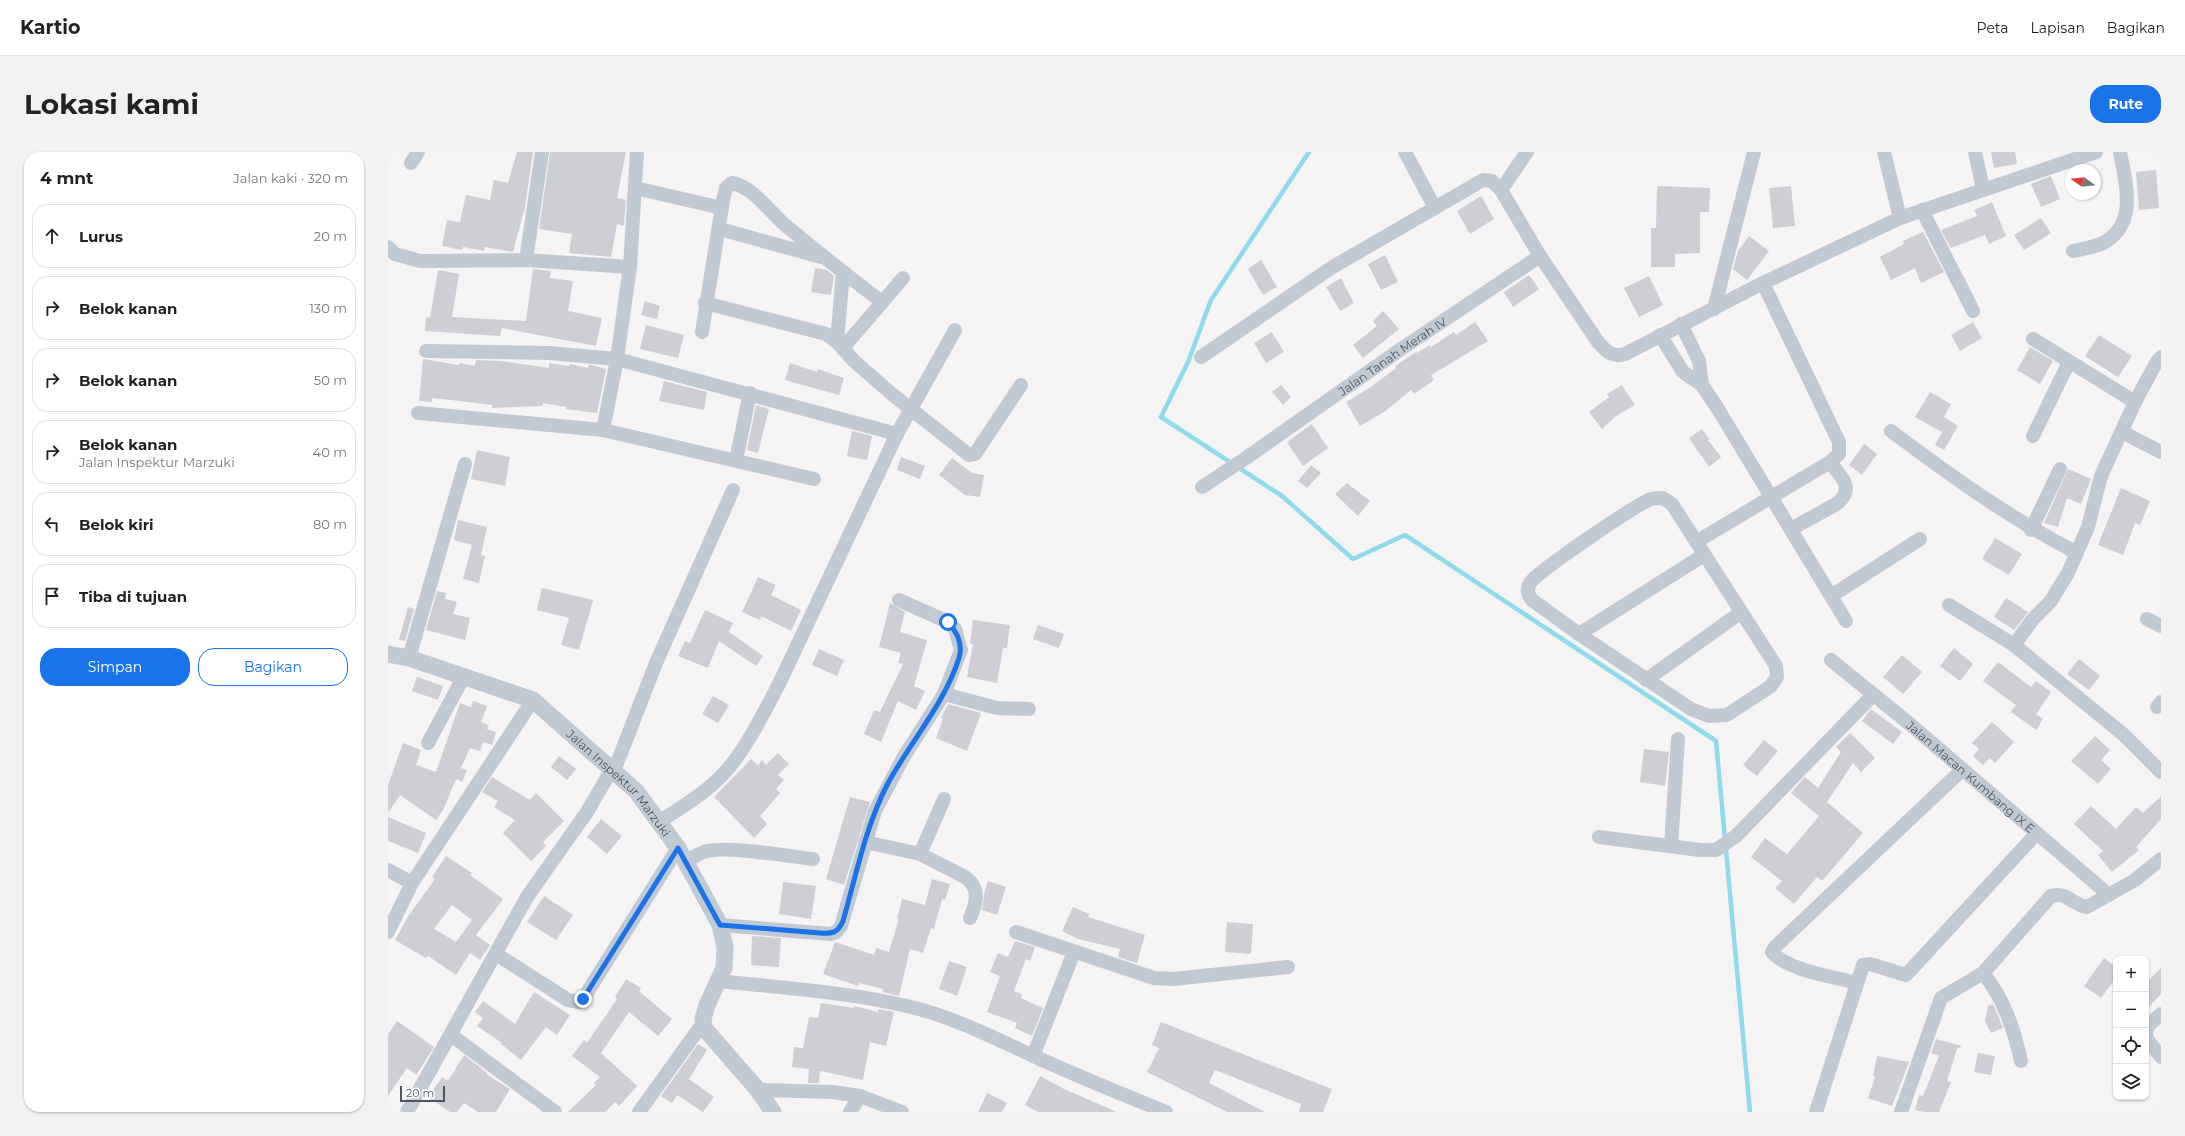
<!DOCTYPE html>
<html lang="id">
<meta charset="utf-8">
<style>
body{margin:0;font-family:Montserrat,sans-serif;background:#f2f2f2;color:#222}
.controls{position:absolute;right:12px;bottom:12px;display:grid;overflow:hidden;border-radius:8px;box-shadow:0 1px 3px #0004}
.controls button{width:36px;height:36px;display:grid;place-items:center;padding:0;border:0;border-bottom:1px solid #e0e0e0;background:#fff;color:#222;font:20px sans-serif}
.compass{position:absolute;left:1677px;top:12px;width:36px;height:36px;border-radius:50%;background:#fff;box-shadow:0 1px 3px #0004;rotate:285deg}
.scale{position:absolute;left:12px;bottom:10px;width:45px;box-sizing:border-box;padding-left:4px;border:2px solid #4a5661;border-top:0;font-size:11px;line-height:14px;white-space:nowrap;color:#4a5661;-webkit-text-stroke:3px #fff;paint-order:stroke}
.stop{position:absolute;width:12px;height:12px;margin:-9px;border:3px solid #1a73e8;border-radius:50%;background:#fff}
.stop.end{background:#1a73e8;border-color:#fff;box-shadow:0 1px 4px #0008}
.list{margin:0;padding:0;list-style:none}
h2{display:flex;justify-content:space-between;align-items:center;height:52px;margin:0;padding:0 16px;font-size:17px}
h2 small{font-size:13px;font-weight:400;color:#767676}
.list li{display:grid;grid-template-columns:26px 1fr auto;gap:12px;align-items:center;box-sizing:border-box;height:64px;margin:0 8px 8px;padding:0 8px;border:1px solid #e0e0e0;border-radius:16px}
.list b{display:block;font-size:15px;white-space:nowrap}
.list p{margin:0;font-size:13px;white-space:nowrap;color:#767676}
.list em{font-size:13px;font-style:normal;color:#767676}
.actions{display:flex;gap:8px;padding:12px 16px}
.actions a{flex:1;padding:9px 0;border:1px solid #1a73e8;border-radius:16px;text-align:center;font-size:14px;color:#1a73e8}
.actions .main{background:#1a73e8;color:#fff}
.icon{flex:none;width:22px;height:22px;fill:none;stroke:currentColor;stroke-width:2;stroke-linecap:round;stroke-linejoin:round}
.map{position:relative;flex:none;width:1773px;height:960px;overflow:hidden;border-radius:16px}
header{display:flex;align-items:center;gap:24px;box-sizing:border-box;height:56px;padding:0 20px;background:#fff;border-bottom:1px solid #e0e0e0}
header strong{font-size:19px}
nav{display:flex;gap:22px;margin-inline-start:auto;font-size:14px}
.intro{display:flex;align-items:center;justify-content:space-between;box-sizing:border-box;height:96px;padding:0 24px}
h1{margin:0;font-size:28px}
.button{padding:10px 18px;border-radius:16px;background:#1a73e8;color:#fff;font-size:14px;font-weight:700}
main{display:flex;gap:24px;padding:0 24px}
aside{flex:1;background:#fff;border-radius:16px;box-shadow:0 1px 3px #0004}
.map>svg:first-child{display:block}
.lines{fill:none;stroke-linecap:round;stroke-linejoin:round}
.stream{stroke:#90daee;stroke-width:4.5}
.building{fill:#cdcfd5;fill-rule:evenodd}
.minor{stroke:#c1cad2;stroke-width:14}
.tertiary{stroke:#c1cad2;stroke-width:17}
.route{stroke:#1a73e8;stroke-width:5}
.labels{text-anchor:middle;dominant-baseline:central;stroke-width:3.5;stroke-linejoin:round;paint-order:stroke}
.street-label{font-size:12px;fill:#4a5661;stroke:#fff}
</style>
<header>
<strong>Kartio</strong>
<nav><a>Peta</a><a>Lapisan</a><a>Bagikan</a></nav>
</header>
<div class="intro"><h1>Lokasi kami</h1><a class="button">Rute</a></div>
<main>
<aside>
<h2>4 mnt<small>Jalan kaki · 320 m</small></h2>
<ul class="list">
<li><svg class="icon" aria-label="ahead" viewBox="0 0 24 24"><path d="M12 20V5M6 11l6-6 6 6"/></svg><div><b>Lurus</b></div><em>20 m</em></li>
<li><svg class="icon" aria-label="right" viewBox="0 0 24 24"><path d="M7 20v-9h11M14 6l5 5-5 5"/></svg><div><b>Belok kanan</b></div><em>130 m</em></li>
<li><svg class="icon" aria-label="right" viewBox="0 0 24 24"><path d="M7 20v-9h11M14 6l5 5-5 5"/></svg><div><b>Belok kanan</b></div><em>50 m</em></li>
<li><svg class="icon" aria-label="right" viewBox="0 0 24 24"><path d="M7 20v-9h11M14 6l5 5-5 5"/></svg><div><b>Belok kanan</b><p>Jalan Inspektur Marzuki</p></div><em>40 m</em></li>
<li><svg class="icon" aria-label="left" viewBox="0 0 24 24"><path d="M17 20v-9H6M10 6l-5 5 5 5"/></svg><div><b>Belok kiri</b></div><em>80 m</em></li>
<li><svg class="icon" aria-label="arrive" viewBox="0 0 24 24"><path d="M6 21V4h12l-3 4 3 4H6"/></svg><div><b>Tiba di tujuan</b></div></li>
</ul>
<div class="actions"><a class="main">Simpan</a><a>Bagikan</a></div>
</aside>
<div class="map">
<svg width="1773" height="960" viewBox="0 0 1773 960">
<rect width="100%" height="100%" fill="#f5f3f3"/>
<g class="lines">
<path class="stream" d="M921,0L823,148L800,210L773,265L894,344L965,407L1017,383L1328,589L1362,960"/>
</g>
<path class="building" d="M129,0H145L137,55L125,100L97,95L96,99L75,95L74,98L54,94L59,68L72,70L78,43L102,48L106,28L120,31Z
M162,0H238L229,46L238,48L236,72V74L229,72L223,105L181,101L184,82L151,77Z
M1603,0H1627L1629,12L1606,16Z
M1768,18L1771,56L1751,58L1748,20Z
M1663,24L1672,47L1653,55L1643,32Z
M1269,34L1322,36L1321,60H1312V101L1287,102V115H1263V76H1268Z
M1403,34L1407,74L1385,76L1381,36Z
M1093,44L1106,67L1082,82L1069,59Z
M1604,50L1618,84L1601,92L1597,83L1563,96L1553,78L1589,64L1586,58Z
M1653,66L1663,81L1636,98L1626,83Z
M1535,80L1556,120L1533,131L1527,116L1503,128L1492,105L1516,92L1515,89Z
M1361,84L1381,99L1359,128L1345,117L1350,99Z
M997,103L1010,130L993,138L980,112Z
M873,108L889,135L875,143L860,117Z
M427,116L439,118L446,124L443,143L423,140Z
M145,117L163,119L162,126L185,129L180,159L214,166L208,194L114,176L112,184L37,179L38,165L42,166L50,118L71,122L64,165L138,169Z
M1141,123L1151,137L1125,155L1116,140Z
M1261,124L1275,153L1251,165L1236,136Z
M953,126L966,151L952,159L938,135Z
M257,149L272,154L269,167L253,163Z
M995,159L1011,177L975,206L965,193L989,174L985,169Z
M1087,170L1100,189L1043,223L1046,228L1026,242L1023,238L996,260L972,274L958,250L983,235L1008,216L1007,214L1028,200L1029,201L1042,193L1043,195L1066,180L1068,183Z
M1585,170L1594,186L1572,199L1563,183Z
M258,173L296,183L290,206L252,197Z
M884,180L896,200L878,211L866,191Z
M1711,183L1744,204L1730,225L1697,204Z
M1642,195L1665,209L1652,232L1629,218Z
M35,207L71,213L72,211L87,214L88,208L113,209L161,216V211L181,214L182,212L200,216L201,213H204L218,217L209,261L178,257V255L155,251V254L104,256V253L63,248L44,246V250L31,249Z
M402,211L429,220L430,217L456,226L451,243L397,228Z
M276,229L319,240L316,258L271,249Z
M893,233L903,245L895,253L884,240Z
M1234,233L1247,253L1228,264L1214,277L1201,260L1221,245L1219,242Z
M1542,240L1563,252L1556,265L1570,274L1556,298L1547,293L1554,280L1527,265Z
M368,253L381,257L370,301L359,298Z
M924,272L940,296L915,314L899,290Z
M1314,277L1321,287L1320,288L1333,305L1321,315L1301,286Z
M464,279L484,284L479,308L459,304Z
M1476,292L1489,302L1474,323L1461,313Z
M89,298L122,305L117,334L83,327Z
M513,305L537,314L532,327L509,318Z
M564,306L584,321L596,323L592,345L577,343L551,323Z
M923,313L933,321L919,336L910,329Z
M1680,317L1703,327L1693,352L1679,346L1670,375L1656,371Z
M959,331L982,349L970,364L947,342Z
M1733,336L1762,349L1752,373L1747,371L1735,403L1710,393Z
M70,368L99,375L93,403L97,404L91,431L75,427L84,393L66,388Z
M1607,386L1634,402L1621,423L1594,407Z
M370,425L388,433L383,443L413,458L403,479L373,464L372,468L354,460Z
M154,436L205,448L191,498L173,493L181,466L149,458Z
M49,439L58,441L57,447L69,450L65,462L82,466L77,488L38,478Z
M1618,446L1640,460L1626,478L1606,465Z
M502,451L517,460L512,480L539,488L526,534L537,539L528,558L510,549L493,590L476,582L486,558L492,560L515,512L510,511L513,501L491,495Z
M20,455L26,457L17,489L11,488Z
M317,458L345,471L341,480L375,504L368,514L331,489L320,516L290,504L297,489L302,491Z
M585,468L622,473L619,496H615L609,531L579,525L585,492H582Z
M650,473L676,482L671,496L645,487Z
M1566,496L1585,512L1572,529L1552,514Z
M431,497L456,508L449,524L424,513Z
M1514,503L1534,520L1515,542L1495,525Z
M1691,507L1712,524L1701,538L1679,522Z
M1610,510L1643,535L1648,529L1663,540L1648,562L1655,567L1648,578L1623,560L1628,553L1595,529Z
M29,525L55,534L50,548L24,539Z
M325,544L341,553L330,571L314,562Z
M85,549L99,554L93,570L101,573L99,577L108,580L104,593L95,590L92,599L82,596L73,616L79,618L74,630L68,627L55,658L48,668L12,643L0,661V633L15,591L33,598L28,613L48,620L72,551L83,555Z
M560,552L593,561L579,599L548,586L555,567L553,566Z
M1483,557L1514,580L1505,592L1474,569Z
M1604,570L1626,590L1607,611L1602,606L1595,613L1585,604L1591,597L1584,591Z
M1462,581L1487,606L1473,620L1465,611L1439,650L1475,681L1434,729L1429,725L1406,752L1387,736L1394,729L1363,705L1377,686L1399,702L1431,664L1403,641L1417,625L1430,636L1453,600L1448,595Z
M1707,584L1722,598L1713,608L1723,617L1710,632L1683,609Z
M1376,588L1390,599L1369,624L1355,613Z
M1256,597L1281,600L1277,634L1252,630Z
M390,601L401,612L390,623L396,628L388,637L392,641L372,664L379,672L366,686L326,645L363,607L370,613L374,608L378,613Z
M171,604L188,617L179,628L163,615Z
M104,625L142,648L148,641L176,669L155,690L158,694L143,709L115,681L127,668L106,655L110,649L94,640Z
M1773,644V667L1748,695L1751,698L1724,720L1710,703L1715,699L1686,672L1703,654L1728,677L1748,655L1755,661Z
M462,645L482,650L456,733L438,727Z
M0,665L38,681L30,701L0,689Z
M213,667L234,684L219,702L199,685Z
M58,704L84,721L82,723L115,747L88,783L102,793L92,808L82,801L68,823L40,804L38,806L7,788L21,763L47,727L44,725ZM64,753L84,768L68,790L46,777Z
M544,727L562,732L557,748L554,747L546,777L543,776L535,801L522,797L511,844L495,840V837L471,831L470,834L435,822L447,790L486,803L488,796L501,800L511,767H509L514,747L537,753Z
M600,729L618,735L609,763L594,758L596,742Z
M395,730L428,734L423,767L391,762Z
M156,744L185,763L168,788L139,770Z
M685,755L701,762L700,765L757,783L749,811L730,805L732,797L690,787L674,779Z
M839,770L865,772L863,802L837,800Z
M364,784L393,786L391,815L363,813Z
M627,789L647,795L642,809L638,807L626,839L634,842L633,846L655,856L644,884L627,876L629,871L599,860L612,824L602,820L610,801L620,805Z
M1716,806L1728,815V826L1713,846L1696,834Z
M561,809L579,815L569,844L551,837Z
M1773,816V842L1758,858V831Z
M238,827L253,836L251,839L284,867L270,884L241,860L213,901L249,934L231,954L227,950L217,960H180L208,933L206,931L212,925L184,904L196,888L199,891L229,847L227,845Z
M146,840L182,863L169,883L158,875L133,908L113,892L114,891L89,874L95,866L87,860L95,849L127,872Z
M433,851L466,856V854L490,860V857L506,860L498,894L482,890L475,928L432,919L431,931H420L421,917L404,915L406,895L415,896L421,865L430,866Z
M1605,852L1615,876L1603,881L1597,869L1600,854Z
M9,869L46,895L28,923L19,916L0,944V882Z
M773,870L944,937L935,960H911L913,952L827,918L821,931L877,960H839L759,920L771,896L764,893Z
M1548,887L1574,894L1569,897L1559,929L1563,930L1551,960H1536L1527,958L1531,943L1535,944L1551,904L1543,901Z
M310,892L319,898L301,927L326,945L315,960L289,943L284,951L273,944Z
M1590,901L1607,904L1603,923L1586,920Z
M76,903L99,921L98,922L122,937L108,960H90L76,951L69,960H62L40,945L54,925L60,929Z
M1489,904L1521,910L1504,954L1480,946L1487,925L1485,924Z
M652,924L676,937L729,960H650L637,953Z
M599,941L619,951L614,960H590Z"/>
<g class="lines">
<g class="minor">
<path d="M1017,0L1047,56"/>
<path d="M1496,0L1512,66"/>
<path d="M1587,0L1595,37"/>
<path d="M23,11L30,0"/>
<path d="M247,36L334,56"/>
<path d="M1113,38L1139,0"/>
<path d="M1534,58L1585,159"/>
<path d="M332,77L433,105"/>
<path d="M0,95L7,102L32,109L138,108L242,115"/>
<path d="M1685,99C1695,97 1706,95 1715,91C1750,73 1738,31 1732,0"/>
<path d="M138,108L154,0"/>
<path d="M317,151L438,182L449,190L466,209L505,243L581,303L587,302L633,233"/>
<path d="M1326,157L1366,0"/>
<path d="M1293,172L1311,209L1314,233"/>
<path d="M314,180L335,48L338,36L344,31C365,35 381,59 396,72C428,99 461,125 494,150"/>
<path d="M1272,183L1295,220L1314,233L1330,257L1458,469"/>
<path d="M1645,187L1747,250"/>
<path d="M449,190L455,120"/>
<path d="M455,196L515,126"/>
<path d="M38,199L161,201L229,207L509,282"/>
<path d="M813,205L943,116L1095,28L1104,29L1113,38L1152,104L1210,190C1218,199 1224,206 1237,202L1375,131L1512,66L1708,0"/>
<path d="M30,261L215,278L426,327"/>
<path d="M215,278L229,207L242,115L249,0"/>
<path d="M1503,279C1563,324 1623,367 1689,401"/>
<path d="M1734,280L1773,300"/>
<path d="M1645,284L1681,210"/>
<path d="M348,308L362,241"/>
<path id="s1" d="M814,335L858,306L1013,197L1152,104"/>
<path d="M1275,346L1284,352L1388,514L1389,525L1383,534L1339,563L1321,564L1303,557L1191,482L1144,448C1140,443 1138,437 1142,431C1150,419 1246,354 1263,347C1267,346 1271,346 1275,346Z"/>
<path d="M1403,377L1450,351C1467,335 1453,325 1442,310"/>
<path d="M1643,378L1672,317"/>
<path d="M1308,390L1442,310L1451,302V290L1375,131"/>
<path d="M1443,444L1532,387"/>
<path d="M1561,453L1626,493L1736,583L1773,620"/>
<path d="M1759,467L1773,474"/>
<path d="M1191,482L1316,403"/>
<path d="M1626,493L1645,467L1662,450L1680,421L1700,375L1713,324L1747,250L1768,211L1773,205"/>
<path d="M21,506L77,312"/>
<path id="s2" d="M1443,508L1523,573L1721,743"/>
<path d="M1258,528L1352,461"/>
<path d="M556,542L609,556L641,557"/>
<path d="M1769,555L1773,550"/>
<path d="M40,591L76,524"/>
<path d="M226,619L268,511L345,338"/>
<path d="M271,670C294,655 321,639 339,618C359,595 376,560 390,534L509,282L567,178"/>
<path d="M1211,685L1312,698H1328L1348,684L1485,543"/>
<path d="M477,690L532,702L577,725C592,735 589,751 582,766"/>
<path d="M1283,694L1290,587"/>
<path d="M532,702L556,647"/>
<path d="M297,710C304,706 311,701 319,699C343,694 398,704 425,707"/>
<path d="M0,718L24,731"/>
<path d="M332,773L443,782L448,780L453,774L487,659L515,606L556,542L573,498L567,477L560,470L511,448"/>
<path d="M0,780L24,731L145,548"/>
<path d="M628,780L766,826L785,827L900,815"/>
<path d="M108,802L180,848L191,850L195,847L290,696"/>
<path d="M1595,821C1616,847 1626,877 1633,909"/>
<path d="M332,829C394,836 462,840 523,855C569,866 610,888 652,907C694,926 736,943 778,960"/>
<path d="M1469,831C1447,825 1398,818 1384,800L1387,795L1574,618"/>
<path d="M1758,879L1762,872L1773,862"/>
<path d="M1758,881L1759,887L1773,905"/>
<path d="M63,883L167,960"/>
<path d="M645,904L686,800"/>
<path d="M370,938L445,940L472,944L514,960"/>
<path d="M19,960L139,745L199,660L224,617"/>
<path d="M251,960L315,871"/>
<path d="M462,960L472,944"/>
<path d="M1428,960L1475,813L1482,812L1518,823L1649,681"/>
<path d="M1513,960L1553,846L1595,821L1663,744C1678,739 1685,753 1699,755L1747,728L1773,707"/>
</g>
<path class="tertiary" id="s3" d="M0,502L21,506L145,548L248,639L290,696L332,773L337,795L336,816L319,853L315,867L316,876L370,938L385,960"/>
</g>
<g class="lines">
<path class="route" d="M195,847L290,696L332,773L432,781C444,782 450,781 455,769C468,724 477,676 499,633C522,590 556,553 571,506C575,493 569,480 560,470"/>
</g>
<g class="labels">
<g class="street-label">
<text stroke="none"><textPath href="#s1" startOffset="231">Jalan Tanah Merah IV</textPath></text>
<text stroke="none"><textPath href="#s2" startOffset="182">Jalan Macan Kumbang IX E</textPath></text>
<text stroke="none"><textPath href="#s3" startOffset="272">Jalan Inspektur Marzuki</textPath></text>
</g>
</g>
</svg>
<div class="controls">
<button>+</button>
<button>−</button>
<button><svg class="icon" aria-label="locate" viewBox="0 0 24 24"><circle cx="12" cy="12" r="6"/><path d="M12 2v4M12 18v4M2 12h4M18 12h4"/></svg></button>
<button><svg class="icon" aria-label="layers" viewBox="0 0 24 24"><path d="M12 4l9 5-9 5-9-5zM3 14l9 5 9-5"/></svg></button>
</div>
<svg class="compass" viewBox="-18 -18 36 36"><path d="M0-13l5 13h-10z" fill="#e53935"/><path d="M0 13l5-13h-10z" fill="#767676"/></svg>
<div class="scale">20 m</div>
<div class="stop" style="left:560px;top:470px"></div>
<div class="stop end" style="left:195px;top:847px"></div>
</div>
</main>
